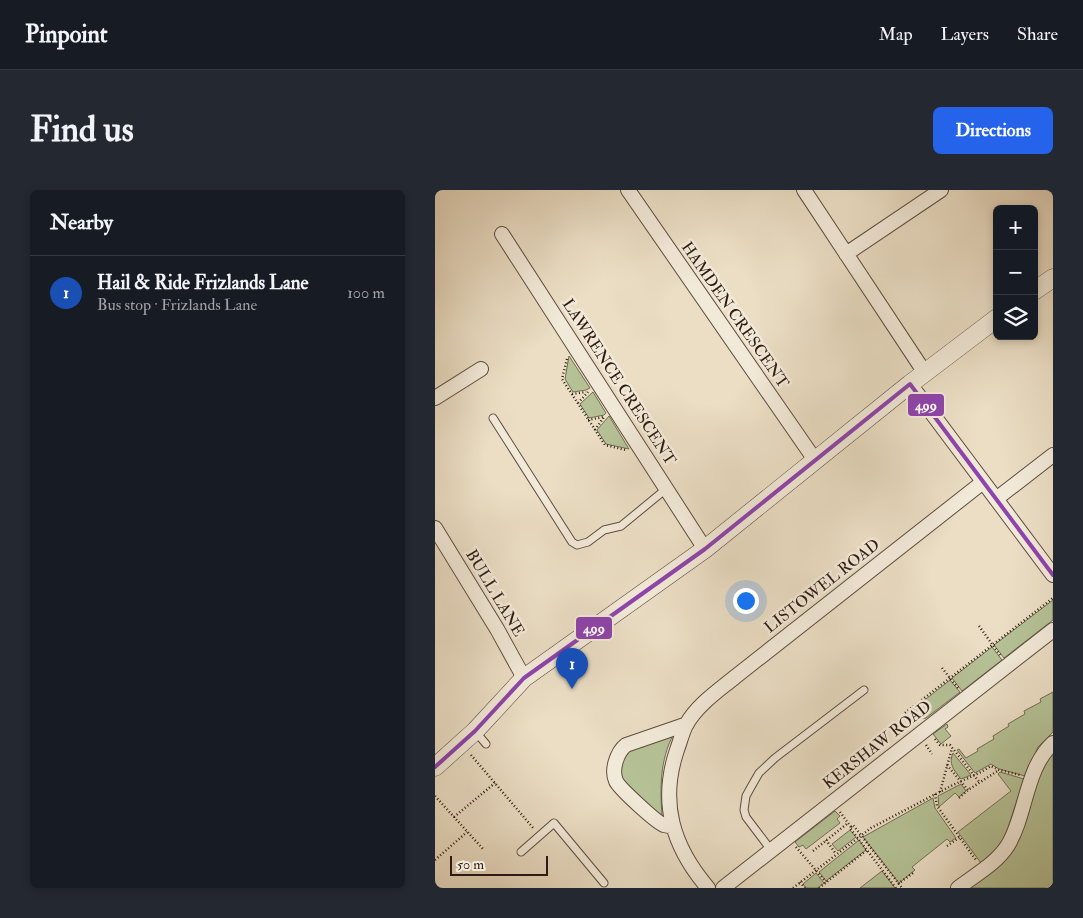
<!DOCTYPE html>
<meta charset="utf-8">
<style>
body{margin:0;font-family:"IM FELL Double Pica",serif;background:#242831;color:#f1f3f6}
.controls{position:absolute;right:15px;top:15px;display:grid;overflow:hidden;border-radius:8px;box-shadow:0 2px 8px #0003}
.controls button{width:45px;height:45px;display:grid;place-items:center;padding:0;border:0;border-bottom:1px solid #363941;background:#171b24;color:#f1f3f6;font:25px sans-serif}
.scale{position:absolute;left:15px;bottom:12px;width:98px;box-sizing:border-box;padding-left:5px;border:2px solid #2f1b12;border-top:0;font-size:14px;line-height:18px;white-space:nowrap;color:#2f1b12;-webkit-text-stroke:4px #f2ead9;paint-order:stroke}
.you{position:absolute;left:310px;top:410px;width:18px;height:18px;margin:-12px;border:4px solid #fff;border-radius:50%;background:#1a73e8;box-shadow:0 0 0 8px #1a73e833}
.badge{display:grid;place-items:center;width:32px;height:32px;border-radius:50%;background:#2563eb;color:#fff;font-size:16px;font-weight:700}
.pin{position:absolute;translate:-50% -41px;filter:drop-shadow(0 1px 2px #0008)}
.pin::after{content:'';position:absolute;top:26px;width:18px;height:15px;background:inherit;clip-path:polygon(0 0,100% 0,50% 100%)}
.list{margin:0;padding:0;list-style:none}
h2{display:flex;justify-content:space-between;align-items:center;height:65px;margin:0;padding:0 20px;font-size:21px}
h2 small{font-size:16px;font-weight:400;color:#9ea1a6}
.list li{display:grid;grid-template-columns:32px 1fr auto;gap:15px;align-items:center;box-sizing:border-box;height:75px;padding:0 20px;border-top:1px solid #363941}
.list b{display:block;font-size:19px;white-space:nowrap}
.list p{margin:0;font-size:16px;white-space:nowrap;color:#9ea1a6}
.list em{font-size:16px;font-style:normal;color:#9ea1a6}
.icon{flex:none;width:28px;height:28px;fill:none;stroke:currentColor;stroke-width:2;stroke-linecap:round;stroke-linejoin:round}
.map{position:relative;flex:none;width:618px;height:698px;overflow:hidden;border-radius:8px}
header{display:flex;align-items:center;gap:30px;box-sizing:border-box;height:70px;padding:0 25px;background:#171b24;border-bottom:1px solid #363941}
header strong{font-size:24px}
nav{display:flex;gap:28px;margin-inline-start:auto;font-size:18px}
.intro{display:flex;align-items:center;justify-content:space-between;box-sizing:border-box;height:120px;padding:0 30px}
h1{margin:0;font-size:35px}
.button{padding:12px 22px;border-radius:8px;background:#2563eb;color:#fff;font-size:18px;font-weight:700}
main{display:flex;gap:30px;padding:0 30px}
aside{flex:1;background:#171b24;border-radius:8px;box-shadow:0 2px 8px #0003}
.map>svg:first-child{display:block}
.green{fill:#b5c296;stroke:#726e54}
.lines{fill:none;stroke-linecap:round;stroke-linejoin:round}
.service-casing{stroke:#5e4c3f;stroke-width:9}
.minor-casing{stroke:#5e4c3f;stroke-width:16}
.tertiary-casing{stroke:#5e4c3f;stroke-width:19}
.path{stroke:#2f1b12;stroke-width:2.5;stroke-dasharray:1 2.5;stroke-linecap:butt}
.service{stroke:#f2ead9;stroke-width:7}
.minor{stroke:#f2ead9;stroke-width:14}
.tertiary{stroke:#f2ead9;stroke-width:18}
.bus-1-casing{stroke:#f2ead9;stroke-width:8}
.bus-1{stroke:#8e44ad;stroke-width:4}
.labels{text-anchor:middle;dominant-baseline:central;stroke-width:5;stroke-linejoin:round;paint-order:stroke}
.street-label{font-size:16px;fill:#2f1b12;stroke:#f2ead9}
.line-badge{stroke:#f2ead9;stroke-width:2}
.badge-label{font-size:14px;text-anchor:middle;font-weight:bold;fill:#fff}
</style>
<header>
<strong>Pinpoint</strong>
<nav><a>Map</a><a>Layers</a><a>Share</a></nav>
</header>
<div class="intro"><h1>Find us</h1><a class="button">Directions</a></div>
<main>
<aside>
<h2>Nearby<small></small></h2>
<ul class="list">
<li><span class="badge" style="background:#1a4fb4">1</span><div><b>Hail &amp; Ride Frizlands Lane</b><p>Bus stop · Frizlands Lane</p></div><em>100 m</em></li>
</ul>
</aside>
<div class="map">
<svg width="618" height="698" viewBox="0 0 618 698">
<rect width="100%" height="100%" fill="#ebdec5"/>
<filter id="stains"><feTurbulence type="fractalNoise" baseFrequency=".004" numOctaves="4"/><feColorMatrix values="0 0 0 0 .2 0 0 0 0 .09 0 0 0 0 .02 0 0 0 .5 -.17"/></filter>
<radialGradient id="worn" r=".72"><stop offset=".6" stop-color="#630" stop-opacity="0"/><stop offset="1" stop-color="#630" stop-opacity=".3"/></radialGradient>
<path class="green" d="M134,166L155,198L151,200L138,202L130,189Z
M158,202L171,223L169,225L154,228L145,214Z
M174,226L194,259L171,254L162,240Z
M618,410V430L569,468L559,455Z
M557,457L567,470L527,501L517,488Z
M515,490L525,502L491,528C484,530 481,525 477,520Z
M618,502V542L603,557L590,586L564,579L556,574L540,583L522,560L524,559L531,568L543,561L542,559L559,549L558,546L574,536L573,534L590,524L589,521L606,512L605,509Z
M512,534L513,537L510,539L516,546L506,554L498,544Z
M238,545C225,571 225,597 227,626H225L188,594L184,585L189,563Z
M618,561V698H533L573,667L583,648L606,578Z
M518,563L536,585L526,589C519,580 513,574 518,563Z
M565,582L589,589L570,647L559,663L546,673L523,642L576,601L563,584Z
M526,594L531,601L524,607L520,603L504,617L503,606Z
M498,608L500,618L521,648L515,652L512,649L477,677L480,680L464,693L428,647Z
M400,621L405,626L402,629L405,633L371,659L368,655L364,657L360,652Z
M415,640L421,647L403,661L397,654Z
M424,650L431,660L391,691L384,682Z
M447,681L460,698H425Z
M381,683L389,693L383,698H371L368,694Z"/>
<g class="lines">
<g class="service-casing">
<path id="service" d="M58,228L137,352L142,355L153,352L169,340L186,336L231,299
M40,541L51,554
M336,660L311,627L309,620L311,606L316,597L324,583L340,568L429,500
M86,662L119,633L169,693"/>
</g>
<g class="minor-casing">
<path id="minor" d="M193,0L380,270
M369,0L490,183
M67,44L270,359
M411,64L506,0
M475,194L618,385
M0,208L46,179
M561,309L618,265
M0,338L62,439L89,488
M237,636C234,636 232,636 229,635C222,633 184,598 181,591C176,580 182,562 191,555L252,534
M273,698C238,657 224,613 242,560C245,552 247,543 251,535C262,515 283,501 300,487L548,292
M288,698L618,440
M523,698C540,685 562,673 573,655C592,623 590,579 618,553"/>
</g>
<g class="tertiary-casing">
<path id="tertiary" d="M599,101L618,88
M0,577L40,541L89,488L270,359L475,194L562,128"/>
</g>
<path class="path" d="M132,169L127,189L170,255L191,260
M137,204L151,202
M143,213L153,202
M153,230L168,227
M160,240L169,227
M544,436L565,465
M507,478L523,498
M470,523L618,408
M500,549L505,555H515L545,593
M491,555L497,564
M36,565L99,639
M512,575L533,600
M505,602L517,558
M500,604L502,616L541,670
M0,606L48,659
M524,608L533,600L564,580
M405,622L416,637
M19,627L60,593
M391,650L401,664
M512,656L525,647
M361,657L391,692
M378,661L413,633
M0,670L32,642
M365,692L370,698
M463,694L478,683
M358,698L436,638L516,596L546,582L556,576L564,580L585,585
M384,698L432,660
M461,698L415,638L418,635L467,698"/>
<use href="#service" class="service"/>
<use href="#minor" class="minor"/>
<use href="#tertiary" class="tertiary"/>
<g class="bus-1-casing">
<path id="bus-1" d="M0,577L40,541L89,488L270,359L475,194L618,385"/>
</g>
<use href="#bus-1" class="bus-1"/>
</g>
<g class="labels">
<g class="street-label">
<text transform="translate(300 125) rotate(55)">HAMDEN CRESCENT</text>
<text transform="translate(184 192) rotate(57)">LAWRENCE CRESCENT</text>
<text transform="translate(387 396) rotate(-38)">LISTOWEL ROAD</text>
<text transform="translate(60 403) rotate(59)">BULL LANE</text>
<text transform="translate(442 555) rotate(-38)">KERSHAW ROAD</text>
</g>
</g>
<g class="line-badge">
<rect x="472" y="203" width="38" height="24" rx="5" fill="#8e44ad"/>
<rect x="140" y="426" width="38" height="24" rx="5" fill="#8e44ad"/>
</g>
<g class="badge-label">
<text x="491" y="220">499</text>
<text x="159" y="443">499</text>
</g>
<rect width="100%" height="100%" filter="url(#stains)"/>
<rect width="100%" height="100%" fill="url(#worn)"/>
</svg>
<div class="controls">
<button>+</button>
<button>−</button>
<button><svg class="icon" aria-label="layers" viewBox="0 0 24 24"><path d="M12 4l9 5-9 5-9-5zM3 14l9 5 9-5"/></svg></button>
</div>
<div class="scale">50 m</div>
<div class="you"></div>
<div class="pin badge" style="left:137px;top:499px;background:#1a4fb4">1</div>
</div>
</main>
